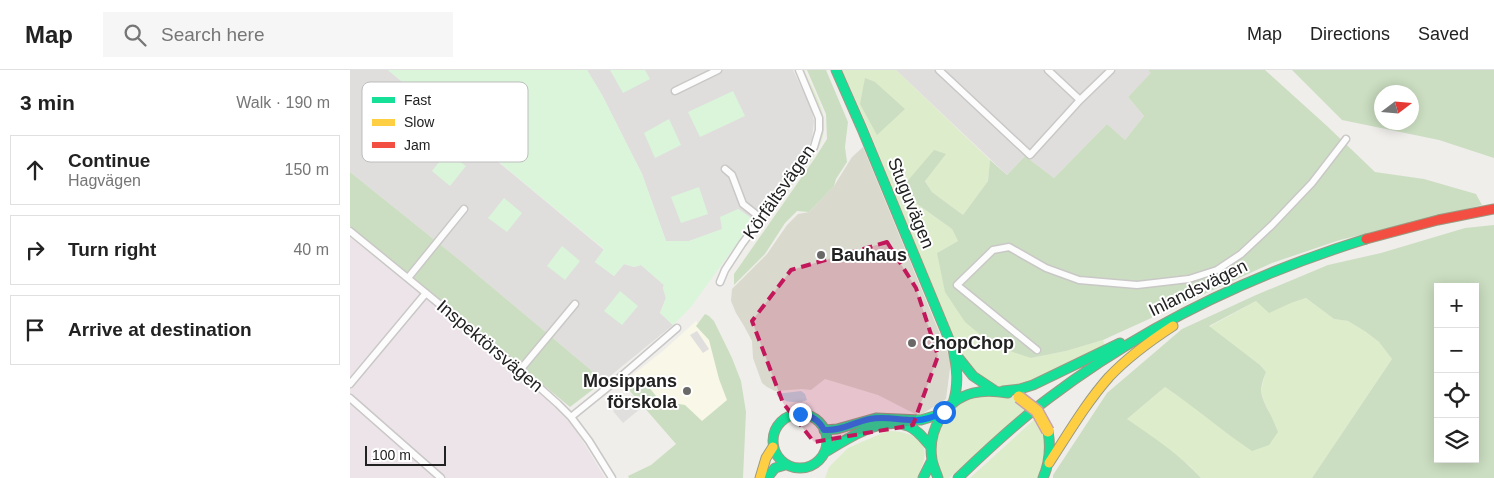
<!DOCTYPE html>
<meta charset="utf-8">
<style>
body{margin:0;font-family:Arial,sans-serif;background:#f6f6f6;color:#222}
.controls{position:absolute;right:15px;bottom:15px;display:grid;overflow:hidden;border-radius:0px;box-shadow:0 2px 12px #0003}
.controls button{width:45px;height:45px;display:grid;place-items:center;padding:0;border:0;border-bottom:1px solid #e0e0e0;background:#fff;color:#222;font:25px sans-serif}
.compass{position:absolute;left:1024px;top:15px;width:45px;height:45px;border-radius:50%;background:#fff;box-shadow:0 2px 12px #0003;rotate:74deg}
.scale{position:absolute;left:15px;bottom:12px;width:81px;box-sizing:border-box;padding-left:5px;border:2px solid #222;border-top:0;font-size:14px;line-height:18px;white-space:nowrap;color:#222;-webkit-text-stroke:4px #fff;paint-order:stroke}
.stop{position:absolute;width:15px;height:15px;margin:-11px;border:4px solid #1a73e8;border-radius:50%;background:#fff}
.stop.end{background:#1a73e8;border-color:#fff;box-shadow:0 1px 5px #0008}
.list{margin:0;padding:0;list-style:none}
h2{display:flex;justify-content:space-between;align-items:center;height:65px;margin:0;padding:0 20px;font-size:21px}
h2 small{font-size:16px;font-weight:400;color:#767676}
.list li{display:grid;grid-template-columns:32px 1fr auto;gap:15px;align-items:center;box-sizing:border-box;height:70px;margin:0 10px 10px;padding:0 10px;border:1px solid #e0e0e0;border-radius:0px}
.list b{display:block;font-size:19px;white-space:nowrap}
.list p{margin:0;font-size:16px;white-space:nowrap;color:#767676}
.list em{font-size:16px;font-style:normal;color:#767676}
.icon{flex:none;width:28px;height:28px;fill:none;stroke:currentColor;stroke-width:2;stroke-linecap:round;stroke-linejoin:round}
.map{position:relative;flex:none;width:1144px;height:408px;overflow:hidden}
header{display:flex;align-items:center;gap:30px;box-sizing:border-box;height:70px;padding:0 25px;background:#fff;border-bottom:1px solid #e0e0e0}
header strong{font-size:24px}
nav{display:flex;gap:28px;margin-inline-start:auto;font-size:18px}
.search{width:350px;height:45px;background:#f6f6f6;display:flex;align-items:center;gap:12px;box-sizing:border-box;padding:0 18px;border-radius:0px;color:#767676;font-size:19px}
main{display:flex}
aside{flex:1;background:#fff}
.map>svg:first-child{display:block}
.residential{fill:#dfdedc}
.industrial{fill:#ede4e9}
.education{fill:#f8f7e8}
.construction{fill:#d9d9cd}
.grass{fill:#ddeccb}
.forest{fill:#cbdec1;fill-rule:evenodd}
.park{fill:#daf5da}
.parking{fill:#e0dfde}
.water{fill:#bfdbe3}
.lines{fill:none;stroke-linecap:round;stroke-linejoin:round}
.street-casing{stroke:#c9c8c7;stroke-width:9}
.fast-casing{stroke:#999a82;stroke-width:11}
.slow-casing{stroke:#999a82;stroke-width:11}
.jam-casing{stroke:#999a82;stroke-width:11}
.street{stroke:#fdfcfc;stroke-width:6}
.fast{stroke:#16e098;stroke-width:9}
.slow{stroke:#ffcf43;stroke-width:9}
.jam{stroke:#f24e42;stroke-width:9}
.slow-bridge-casing{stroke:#c5a2ac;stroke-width:14;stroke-linecap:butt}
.slow-bridge{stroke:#ffcf43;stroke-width:11}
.route{stroke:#1a73e8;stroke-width:6}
.marked{fill:#c2185b;fill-opacity:0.2;stroke:#c2185b;stroke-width:4;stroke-dasharray:10 6;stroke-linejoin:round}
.poi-dot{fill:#6a6968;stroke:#fff;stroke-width:2}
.labels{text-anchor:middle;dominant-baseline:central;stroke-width:4;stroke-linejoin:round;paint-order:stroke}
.street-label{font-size:18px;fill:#222;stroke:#fff}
.poi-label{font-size:18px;font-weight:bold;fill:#222;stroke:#fff;text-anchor:start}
.key{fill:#fff;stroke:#bdbdbd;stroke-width:1}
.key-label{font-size:14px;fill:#222}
</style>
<header>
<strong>Map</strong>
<div class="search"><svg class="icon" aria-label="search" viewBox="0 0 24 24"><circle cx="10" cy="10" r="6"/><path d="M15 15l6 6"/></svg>Search here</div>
<nav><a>Map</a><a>Directions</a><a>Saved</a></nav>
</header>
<main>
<aside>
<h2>3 min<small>Walk · 190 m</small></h2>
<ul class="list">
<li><svg class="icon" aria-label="ahead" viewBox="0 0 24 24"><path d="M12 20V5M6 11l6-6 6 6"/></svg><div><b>Continue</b><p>Hagvägen</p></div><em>150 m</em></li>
<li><svg class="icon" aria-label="right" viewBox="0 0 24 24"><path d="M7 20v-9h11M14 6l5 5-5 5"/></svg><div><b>Turn right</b></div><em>40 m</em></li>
<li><svg class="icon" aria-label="arrive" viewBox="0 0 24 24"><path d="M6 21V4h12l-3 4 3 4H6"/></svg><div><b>Arrive at destination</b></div></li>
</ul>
</aside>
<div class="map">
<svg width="1144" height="408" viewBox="0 0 1144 408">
<rect width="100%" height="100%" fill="#f0eeeb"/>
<path class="residential" d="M0,0H38L254,180L245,192L264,206L274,194L284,197L291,195L314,215L313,218L316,228L310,243L323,255L254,311L112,192L0,102Z
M237,0H443L461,38L464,51L462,68L459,76L404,150L388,139L373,159L339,171H316L292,104L252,25Z
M546,0H798L802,3L778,27L794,46L775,70L757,54L704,108L675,86L657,105Z"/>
<path class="industrial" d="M0,167L184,316L224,357L255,408H0Z"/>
<path class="education" d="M346,251L360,270L386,335L336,370L280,307L314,280Z"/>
<path class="construction" d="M513,77L601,291L596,329L569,346L528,325L475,309L461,320L452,319L425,321L417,317L412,313L403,288L402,271L394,256L386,243L381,231L382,219L417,184L437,155L448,144L459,142L484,116L502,87Z"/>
<path class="grass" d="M452,0H454C461,15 473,36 474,52C477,77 452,101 438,121L437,120C452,99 473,77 472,50Z
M492,0H546L640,90L638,111L613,145L582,122L575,110L595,85L549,121L602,159L608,171L587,183L681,288L716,281L753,270L755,275L683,312L647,317L639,315L623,304L605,273L517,55Z
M956,228L984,249L998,251L1016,262L1029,272L1042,289L962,408H851L841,397L777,349L815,317L848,340L882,367L919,341C910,326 910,319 916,302L910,295L859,257L906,231L941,233Z
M622,325H656L665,328L679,338L599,408H592L584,379L594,346Z
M687,347L691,355L697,380L689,408H620Z
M537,361C558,361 581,368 573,393C571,398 570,403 567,408H475L479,397L498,378Z"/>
<path class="forest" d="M457,0H476L498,52L495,77L497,92L486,109L484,116L459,142L447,141L435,153L415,184L384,215V204L465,88L477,69L476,44Z
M798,0H915L977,56L1025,102L1074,109L1126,124L1132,135L990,170L922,193L753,270L716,281L681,288L660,281L638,271L615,252L595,222L587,183L608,171L602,159L549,121L584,80L596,84L575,111L582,122L613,145L638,111L640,90L657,105L675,86L704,108L757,54L775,70L794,46L778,27L801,3Z
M942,0H1144V88L1089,70L992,50ZM1032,22H1062V52H1032Z
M515,8L525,12L555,39L527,65L510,34Z
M0,102L112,192L254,311L220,337L0,156Z
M1144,155V408H962L1042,289L1029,272L1016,262L998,251L984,249L956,228L941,233L919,243L906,231L859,256L910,295L916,302C909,320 910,324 918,340C922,347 925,355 928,362L919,375L902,381C872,361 845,337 815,317L777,349C803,367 829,384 851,408H703V405L757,323L832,259L906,225L978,195L1031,183L1115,158ZM1088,217H1125V389H1088Z
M355,244L359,246L364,251L382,288L391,311L396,342L393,408H279L278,406L301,395L326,374L279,320L294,311L310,331L335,335L352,351L377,330L369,309L359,270L346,256Z"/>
<path class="park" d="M38,0H237L252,25L292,104L316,171H339L372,159L370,147L388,139L404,150L341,237L323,255L310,243L316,228L313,218L314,215L291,195L284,197L274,194L264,206L245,192L254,179Z
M260,0H295L300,9L273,23Z
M383,21L395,46L350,67L338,42Z
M319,49L331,75L305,88L294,63Z
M97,82L116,96L100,116L82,101Z
M349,117L358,144L331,153L321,127Z
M154,128L172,143L157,162L138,148Z
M212,176L230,191L215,210L197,196Z
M270,221L288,236L272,255L254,241Z"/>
<path class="parking" d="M347,261L359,279L353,283L340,265Z
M282,325L291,338L273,353L263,341Z"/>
<path class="water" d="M451,321L455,324L457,330C448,334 432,333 426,324Z"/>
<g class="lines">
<g class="street-casing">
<path id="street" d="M589,0L680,85L730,30L761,0
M698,0L730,30
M325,21L368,0
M375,99L382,105L393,134L412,149
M0,161L170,300L208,334L221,347L239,371L262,408
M58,208L114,139
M370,212L375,200L392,174L464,77L469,60V48L449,0
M687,280L607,215L643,180L659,177L696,198L729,210L787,215L839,209L867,200L891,184L922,155L962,113L996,69
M170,300L225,234
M0,314L76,223
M0,328L91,408
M221,347L268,309L327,258"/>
</g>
<g class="fast-casing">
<path id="fast" d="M486,0L512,59L603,279C607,298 609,314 603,333
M607,286L623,306L644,320
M653,321L670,319L683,315L770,273
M423 371a27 27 0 1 1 54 0a27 27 0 1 1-54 0Z
M474,360L487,359L526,348L571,350L594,343
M474,383C496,369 531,346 558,356C568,360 574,369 581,377
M417,408L425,398L435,395
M573,408L582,390
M588,408C586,402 583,396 582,390C577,361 595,330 623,323C635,320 646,321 658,323
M608,408C637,380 667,352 699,328C794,256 903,204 1016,169
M693,408C700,392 701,378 698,361"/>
</g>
<g class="slow-casing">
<path id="slow" d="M699,393C718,364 736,333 759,307C778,287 800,271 823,256
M410,408L416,388L423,377"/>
</g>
<g class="jam-casing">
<path id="jam" d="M1016,169L1088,150L1144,139"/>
</g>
<use href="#street" class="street"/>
<use href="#fast" class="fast"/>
<use href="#slow" class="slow"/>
<use href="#jam" class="jam"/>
<g class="slow-bridge-casing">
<path id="slow-bridge" d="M669,327L687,341L698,361"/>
</g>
<use href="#slow-bridge" class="slow-bridge"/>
</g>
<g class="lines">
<path class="route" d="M450,344C461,345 469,350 474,360C492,361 504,352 520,349C535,346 548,350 563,350C574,351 584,347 594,342"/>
</g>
<path class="marked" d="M537,172L566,218L588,286L563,355L464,372L433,333L402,251L441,200Z"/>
<g class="poi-dot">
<circle cx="471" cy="185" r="5"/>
<circle cx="562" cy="273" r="5"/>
<circle cx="337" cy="321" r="5"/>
</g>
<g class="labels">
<g class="street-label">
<text transform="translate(429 122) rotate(-55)">Körfältsvägen</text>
<text transform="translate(561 133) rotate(68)">Stuguvägen</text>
<text transform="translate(848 218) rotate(-26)">Inlandsvägen</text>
<text transform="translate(140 276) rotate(40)">Inspektörsvägen</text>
</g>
<g class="poi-label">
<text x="481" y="185">Bauhaus</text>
<text x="572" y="273">ChopChop</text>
<text x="327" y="311" text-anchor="end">Mosippans<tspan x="327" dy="21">förskola</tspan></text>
</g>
</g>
<rect x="12" y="12" width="166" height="80" rx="8" class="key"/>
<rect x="22" y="27" width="23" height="6" fill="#16e098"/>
<rect x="22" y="49" width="23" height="7" fill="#ffcf43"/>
<rect x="22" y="72" width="23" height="6" fill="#f24e42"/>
<g class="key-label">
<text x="54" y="35">Fast</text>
<text x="54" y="57">Slow</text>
<text x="54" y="80">Jam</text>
</g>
</svg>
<div class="controls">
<button>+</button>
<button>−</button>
<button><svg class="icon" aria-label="locate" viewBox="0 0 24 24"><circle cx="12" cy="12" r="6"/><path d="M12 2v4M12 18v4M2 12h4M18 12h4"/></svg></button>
<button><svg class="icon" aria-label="layers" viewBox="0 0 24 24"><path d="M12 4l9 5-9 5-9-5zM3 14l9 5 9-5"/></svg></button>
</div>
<svg class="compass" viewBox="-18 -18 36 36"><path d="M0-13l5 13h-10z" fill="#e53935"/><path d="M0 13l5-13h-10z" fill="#767676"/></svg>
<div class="scale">100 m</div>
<div class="stop" style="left:594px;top:342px"></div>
<div class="stop end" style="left:450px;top:344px"></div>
</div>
</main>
